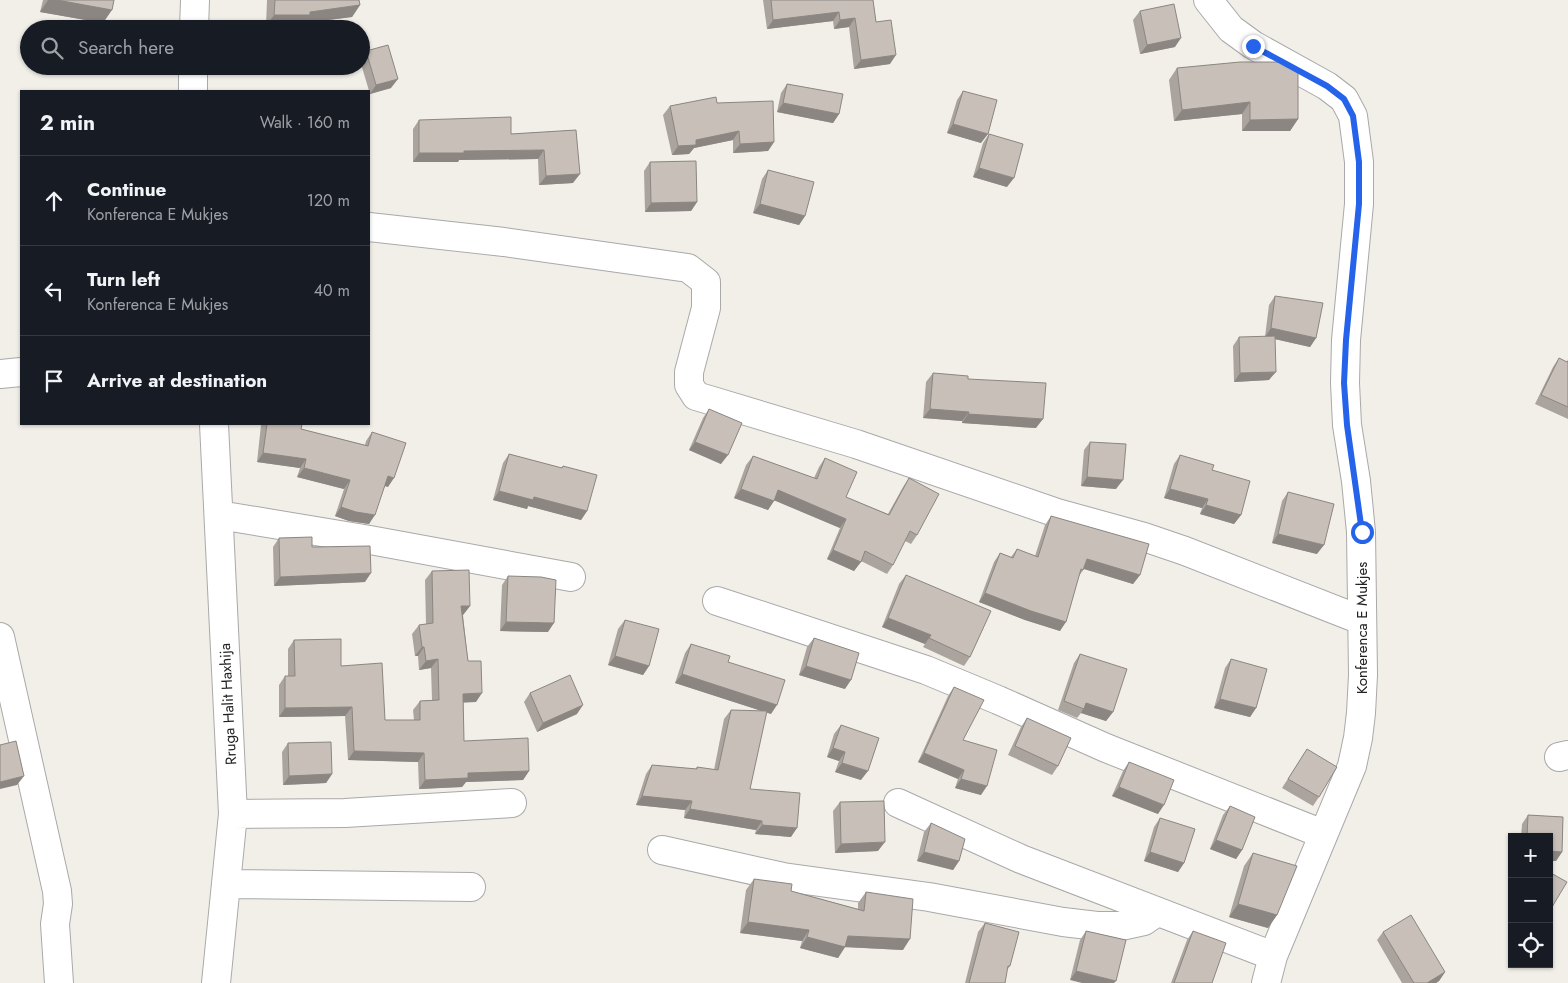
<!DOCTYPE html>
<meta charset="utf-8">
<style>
body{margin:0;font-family:Jost,sans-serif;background:#20242c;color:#f1f3f6}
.controls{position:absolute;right:15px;bottom:15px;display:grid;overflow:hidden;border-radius:0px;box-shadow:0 1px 4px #0004}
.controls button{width:45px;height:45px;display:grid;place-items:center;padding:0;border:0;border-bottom:1px solid #363941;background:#171b24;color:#f1f3f6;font:25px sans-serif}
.stop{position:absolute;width:15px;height:15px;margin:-11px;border:4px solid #2563eb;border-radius:50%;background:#fff}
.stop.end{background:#2563eb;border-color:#fff;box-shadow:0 1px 5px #0008}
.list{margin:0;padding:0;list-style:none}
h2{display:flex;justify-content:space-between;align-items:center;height:65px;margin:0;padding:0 20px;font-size:21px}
h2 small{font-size:16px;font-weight:400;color:#9ea1a6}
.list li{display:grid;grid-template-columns:32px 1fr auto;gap:15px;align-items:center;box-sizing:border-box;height:90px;padding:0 20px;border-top:1px solid #363941}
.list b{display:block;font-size:19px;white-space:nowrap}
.list p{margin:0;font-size:16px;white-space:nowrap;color:#9ea1a6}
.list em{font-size:16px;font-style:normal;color:#9ea1a6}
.icon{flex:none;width:28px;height:28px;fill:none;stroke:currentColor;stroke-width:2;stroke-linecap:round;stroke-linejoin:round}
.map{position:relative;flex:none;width:1568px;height:983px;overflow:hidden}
.search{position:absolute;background:#171b24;box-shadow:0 1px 4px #0004;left:20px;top:20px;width:350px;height:55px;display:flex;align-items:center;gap:12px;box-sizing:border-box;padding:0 18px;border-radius:28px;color:#9ea1a6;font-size:19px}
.panel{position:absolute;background:#171b24;box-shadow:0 1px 4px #0004;left:20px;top:90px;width:350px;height:335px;border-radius:0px}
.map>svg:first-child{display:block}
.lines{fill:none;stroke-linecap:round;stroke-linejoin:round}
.minor-casing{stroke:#a9a9a9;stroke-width:30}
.minor{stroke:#fff;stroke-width:28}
.wall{fill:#aba49e}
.shaded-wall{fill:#8b8681}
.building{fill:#c7bfb8;stroke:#8b8681}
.route{stroke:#2563eb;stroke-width:6}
.labels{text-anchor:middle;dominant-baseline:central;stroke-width:4;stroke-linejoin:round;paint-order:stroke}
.street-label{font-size:15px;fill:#222;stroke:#fff}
</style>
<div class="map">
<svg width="1568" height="983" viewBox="0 0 1568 983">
<rect width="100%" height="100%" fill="#f2efe9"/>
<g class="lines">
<g class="minor-casing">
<path id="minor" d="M1208,0L1231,29L1253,45L1327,86L1344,99L1353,116L1359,162V204L1346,340L1345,383L1347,425L1356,481L1361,532L1363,675L1361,713L1358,738L1352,766L1273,956L1266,983
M194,29L195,0
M193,66V91
M369,227L504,242L688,268L706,282V308L689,372V385L696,396L856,444L1057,513L1144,537L1185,551L1361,620
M0,374L21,372
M214,424L233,814L216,983
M219,515L370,540L571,577
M717,601L926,670L998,700L1106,748L1323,834
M0,637L57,891L58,904L55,924L59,983
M1559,757L1568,755
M898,803L1021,859L1273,956
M233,814L345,813L512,803
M662,850L783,877L929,897L1063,922L1097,926H1121L1144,921L1157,912
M227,884L471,887"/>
</g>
<use href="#minor" class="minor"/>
</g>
<path class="wall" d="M43,0H114L103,23L40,12Z
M267,0H359L360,5L352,17L304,23L302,27L266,26Z
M763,0H873L876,22L890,64L854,69L849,27L834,29L833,21L767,29Z
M1140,11L1175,47L1140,54L1133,20Z
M366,51L391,88L370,94L361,64V58Z
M1177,68L1298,119L1290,131H1242V114L1174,121L1169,80Z
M787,84L839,114L833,123L777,112L781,93Z
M963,91L981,143L947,133L957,100Z
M717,103L774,142L768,151L733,153V140L694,148L689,154L672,155L663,115L670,106Z
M419,120L511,134L576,130L573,183L539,185L538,159L459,160L458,162H413V129Z
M989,134L1007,187L973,177L983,143Z
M650,162L697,202L691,211L645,212L644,171Z
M768,170L805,216L799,225L753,213L762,179Z
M1275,296L1316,338L1310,347L1275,339L1269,380L1234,382L1233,346L1239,337H1265L1269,305Z
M1559,358L1567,362L1568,359V419L1535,404L1553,367Z
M933,373L968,379L1036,428L962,423V421L923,418L926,382Z
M709,409L721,464L689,450L703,418Z
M262,424H302L301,429L365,445L366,441L372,432L388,487L385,486L369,524L349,521L335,516L344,489L297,477L300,468L257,462L261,425Z
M1090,442L1116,489L1081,486L1084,450Z
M509,454L561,468L563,466L587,511L581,520L528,506L527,509L493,500L503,463Z
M1180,455L1212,470L1241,515L1234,524L1200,514L1202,508L1164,498L1174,464Z
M753,456L814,478L819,467L825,458L846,497L888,514L903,487L909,478L917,535L911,544L905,541L893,565L887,574L861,561L854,571L827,559L840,528L774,500L768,510L734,498L746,465Z
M1288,492L1317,554L1272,543L1282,501Z
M1051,516L1140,575L1133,584L1084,569L1079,576L1060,631L1025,620L979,602L994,562L1000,553L1011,557L1017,549L1035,556L1045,525Z
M279,538L312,547L365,582L274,586L273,547Z
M432,571L470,606L463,615L468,661L476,702H463L464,741L529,771L523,780L466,782L462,787L419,789L418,762L348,760L345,716L279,717V685L285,676H288V649L294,640L341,666L385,720H414L413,710L420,701L432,700L431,668L419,670L418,656H415L412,634L419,625L426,624L425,580Z
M906,575L970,657L964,666L923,647L925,644L882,627L899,584Z
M508,576L548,632L500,631L502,585Z
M625,620L649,666L643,675L608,665L618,629Z
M814,638L845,689L799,675L807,647Z
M691,644L728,662L771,714L766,712L750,789L791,837L755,834L756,830L684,818L685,810L636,805L646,774L652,765L696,769L697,767L714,770L724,719L731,710L762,711L675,683L685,653Z
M1080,654L1113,712L1106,721L1081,713L1077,718L1058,710L1074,663Z
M1231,659L1256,708L1250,717L1214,708L1225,668Z
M954,687L963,740L981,795L955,788L958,779L918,762L948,696Z
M530,693L577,714L537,732L524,702Z
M1027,718L1058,766L1052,775L1008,755L1021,727Z
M841,725L861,780L835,772L839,761L827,757L834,734Z
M288,743L332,774L326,783L283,785L282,752Z
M1307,749L1319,797L1313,806L1282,788Z
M1129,762L1158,814L1112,796L1123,771Z
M840,802L878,851L835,853L833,811Z
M1230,806L1242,850L1236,859L1210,849L1223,815Z
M1528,815L1563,817L1562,852L1556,861H1549V837H1521L1522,824Z
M1160,818L1184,863L1178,872L1144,861L1154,827Z
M931,823L959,861L953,870L917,861L924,832Z
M1253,853L1277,915L1268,928L1229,917L1244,866Z
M754,879L791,891L858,909V903L866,892L903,950L845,947L838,958L800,948L802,941L740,933L746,890Z
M985,923L1010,966L1007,970L1005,983H965L978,932Z
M1086,931L1126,940L1070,980L1080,940Z
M1193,931L1212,983H1171L1187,940Z
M1383,932L1445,972L1439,981L1436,983H1402L1377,940Z"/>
<path class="shaded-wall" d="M48,0H57L112,10L103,23L40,12Z
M360,5L352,17L304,23L302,27L266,26L274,15L310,12Z
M839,12L833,21L767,29L773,20Z
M855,18L849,27L834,29L840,20Z
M1181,38L1175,47L1140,54L1147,45Z
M896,55L890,64L854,69L861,60Z
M398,79L391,88L370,94L376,85Z
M1250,102L1242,114L1174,121L1182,110Z
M783,103L839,114L833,123L777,112Z
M1298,119L1290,131H1242L1250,120Z
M953,124L988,134L981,143L947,133Z
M739,131L733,140L694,148L689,154L672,155L678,146L696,140Z
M774,142L768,151L733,153L740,144Z
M544,150L538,159L459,160L458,162H413L419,153L464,151Z
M979,168L1014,178L1007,187L973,177Z
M580,174L573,183L539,185L546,176Z
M697,202L691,211L645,212L651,203Z
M760,204L805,216L799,225L753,213Z
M1271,328L1316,338L1310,347L1265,337Z
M1276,372L1269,380L1234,382L1240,373Z
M930,409L969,412L962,421L923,418Z
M968,414L1043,419L1036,428L962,423Z
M695,442L728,455L721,464L689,450Z
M263,453L306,459L300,468L257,462Z
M304,468L350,480L344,489L297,477Z
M388,476L394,478L388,487L382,485Z
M1087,477L1123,480L1116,489L1081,486Z
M741,489L774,501L768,510L734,498Z
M1170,489L1208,499L1202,508L1164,498Z
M778,490L846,519L840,528L771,499Z
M499,491L534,497L587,511L581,520L528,506L527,509L493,500Z
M1206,505L1241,515L1234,524L1200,514Z
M341,507L375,515L369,524L349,521L335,516Z
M1278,534L1324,545L1317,554L1272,543Z
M833,550L861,562L854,571L827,559Z
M1087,559L1140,575L1133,584L1081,568Z
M371,573L365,582L274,586L280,577Z
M985,593L1066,622L1060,631L1025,620L979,602Z
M461,606H470L463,615H455Z
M888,618L931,635L925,644L882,627Z
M506,622L554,623L548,632L500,631Z
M422,647H424L418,656H415Z
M615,656L649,666L643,675L608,665Z
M438,659L431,668L419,670L426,661Z
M806,666L851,680L845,689L799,675Z
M682,674L777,705L771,714L675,683Z
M482,693L476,702L457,703L463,694Z
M1220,699L1256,708L1250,717L1214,708Z
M1086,703L1113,712L1106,721L1081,713Z
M583,705L577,714L537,732L543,723Z
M352,707L345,716L279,717L285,708Z
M833,748L845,752L839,761L827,757Z
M354,751L424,753L418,762L348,760Z
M924,753L964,770L958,779L918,762Z
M842,763L868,771L861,780L835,772Z
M529,771L523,780L466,782L462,787L419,789L425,780L468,773Z
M332,774L326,783L283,785L289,776Z
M24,776L17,785L0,789V782Z
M961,779L987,786L981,795L955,788Z
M1119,787L1164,805L1158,814L1112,796Z
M642,796L692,801L685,810L636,805Z
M690,809L762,821L756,830L684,818Z
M762,825L797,828L791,837L755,834Z
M1216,840L1242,850L1236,859L1210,849Z
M885,842L878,851L835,853L841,844Z
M1549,851L1562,852L1556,861H1549Z
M924,852L959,861L953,870L917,861Z
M1150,852L1184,863L1178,872L1144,861Z
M1238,904L1277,915L1268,928L1229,917Z
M748,922L809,930L802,941L740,933Z
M848,936L910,939L903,950L844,947H845L838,958L800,948L807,937Z
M1076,971L1116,981L1114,983H1082L1070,980Z
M1445,972L1439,981L1436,983H1427Z"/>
<path class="building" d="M57,0H114L112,10Z
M275,0H359L360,5L310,12V15H274Z
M771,0H873L876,22L891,20L896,55L861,60L855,18L840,20L839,12L773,20Z
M1174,4L1181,38L1147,45L1140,11Z
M388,45L398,79L376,85L366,51Z
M1240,62H1281L1298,72V119L1250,120V102L1182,110L1177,68Z
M787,84L843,94L839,114L783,103Z
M963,91L997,100L988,134L953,124Z
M716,97L717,103L773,101L774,142L740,144L739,131L696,140V145L678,146L670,106Z
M511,117V134L576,130L580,174L546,176L544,150L464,151V153H419V120Z
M989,134L1023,144L1014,178L979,168Z
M696,161L697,202L651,203L650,162Z
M768,170L814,182L805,216L760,204Z
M1275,296L1323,303L1316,338L1271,328Z
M1275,336L1276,372L1240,373L1239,337Z
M1559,358L1567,362L1568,361V407L1541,395Z
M933,373L968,376V379L1046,383L1043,419L968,414L969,412L930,409Z
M709,409L742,423L728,455L695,442Z
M267,424H302L301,429L368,446L372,432L406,443L394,478L388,476L375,515L356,512L341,507L350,480L304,468L306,459L263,453Z
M1090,442L1126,444L1123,480L1087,477Z
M509,454L562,468L563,466L597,475L587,511L534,497L533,500L499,491Z
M1180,455L1214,465L1212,470L1250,481L1241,515L1206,505L1208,499L1170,489Z
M753,456L817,479L825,458L857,472L846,497L889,515L909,478L939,494L917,535L910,531L893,565L865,551L861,562L833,550L846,519L778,490L774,501L741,489Z
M1288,492L1334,504L1324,545L1278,534Z
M1051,516L1149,544L1140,575L1087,559L1083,570L1081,569L1066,622L1031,611L985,593L1000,553L1013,558L1017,549L1038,557Z
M312,537V547L370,546L371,573L280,577L279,538Z
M469,570L470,606H461L468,661H481L482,693L463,694L464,741L528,738L529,771L468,773V778L425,780L424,753L354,751L352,707L285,708V676H295L294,640L341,639V666L382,663L385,720H420V701L439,700L438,659L426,661L424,647H422L419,625L433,623L432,571Z
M906,575L991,611L970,657L929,638L931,635L888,618Z
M508,576L541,577L556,580L554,623L506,622Z
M625,620L659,629L649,666L615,656Z
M814,638L859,653L851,680L806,666Z
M691,644L730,656L728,662L785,680L777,705L682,674Z
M1080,654L1127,669L1113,712L1086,703L1084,709L1064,701Z
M1231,659L1267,669L1256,708L1220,699Z
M570,675L583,705L543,723L530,693Z
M954,687L984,700L963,740L997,750L987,786L961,779L964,770L924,753Z
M731,710L767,711L750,789L800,793L797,828L762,825V821L690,809L692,801L642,796L652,765L697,769V767L718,770Z
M1027,718L1071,738L1058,766L1015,746Z
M841,725L879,738L868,771L842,763L845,752L833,748Z
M16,741L24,776L0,782V745Z
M331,742L332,774L289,776L288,743Z
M1307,749L1337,767L1319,797L1288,779Z
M1129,762L1174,780L1164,805L1119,787Z
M884,801L885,842L841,844L840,802Z
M1230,806L1255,817L1242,850L1216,840Z
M1528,815L1563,817L1562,852L1549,851V837H1527Z
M1160,818L1195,829L1184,863L1150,852Z
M931,823L965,839L959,861L924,852Z
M1253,853L1297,866L1277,915L1238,904Z
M1549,872L1567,882L1549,912Z
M754,879L792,884L791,891L864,911L866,892L913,899L910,939L848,936L845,947L807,937L809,930L748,922Z
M1411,915L1445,972L1427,983H1414L1383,932Z
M985,923L1019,932L1010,966H1008L1005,983H969Z
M1086,931L1126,940L1116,981L1076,971Z
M1193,931L1226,943L1212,983H1174Z"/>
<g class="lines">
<path class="route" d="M1253,46L1327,86L1344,99L1353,116L1359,162V204L1346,340L1344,383L1347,425L1362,532"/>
</g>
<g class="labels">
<g class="street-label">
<text transform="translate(1362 628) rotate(-90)">Konferenca E Mukjes</text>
<text transform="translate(228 704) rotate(-93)">Rruga Halit Haxhija</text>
</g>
</g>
</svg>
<div class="controls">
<button>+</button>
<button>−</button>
<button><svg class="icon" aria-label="locate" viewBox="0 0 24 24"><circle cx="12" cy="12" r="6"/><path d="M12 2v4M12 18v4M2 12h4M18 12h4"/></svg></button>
</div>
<div class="stop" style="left:1362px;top:532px"></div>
<div class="stop end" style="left:1253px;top:46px"></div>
<div class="search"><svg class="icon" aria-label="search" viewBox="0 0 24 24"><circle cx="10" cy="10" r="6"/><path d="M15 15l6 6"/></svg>Search here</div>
<section class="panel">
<h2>2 min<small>Walk · 160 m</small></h2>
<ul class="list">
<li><svg class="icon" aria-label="ahead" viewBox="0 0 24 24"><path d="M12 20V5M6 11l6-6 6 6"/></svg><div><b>Continue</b><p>Konferenca E Mukjes</p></div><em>120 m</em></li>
<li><svg class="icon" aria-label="left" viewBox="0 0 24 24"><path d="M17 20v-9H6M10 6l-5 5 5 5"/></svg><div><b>Turn left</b><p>Konferenca E Mukjes</p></div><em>40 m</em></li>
<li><svg class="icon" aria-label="arrive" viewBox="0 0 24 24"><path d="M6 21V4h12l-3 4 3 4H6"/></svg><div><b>Arrive at destination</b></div></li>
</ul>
</section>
</div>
